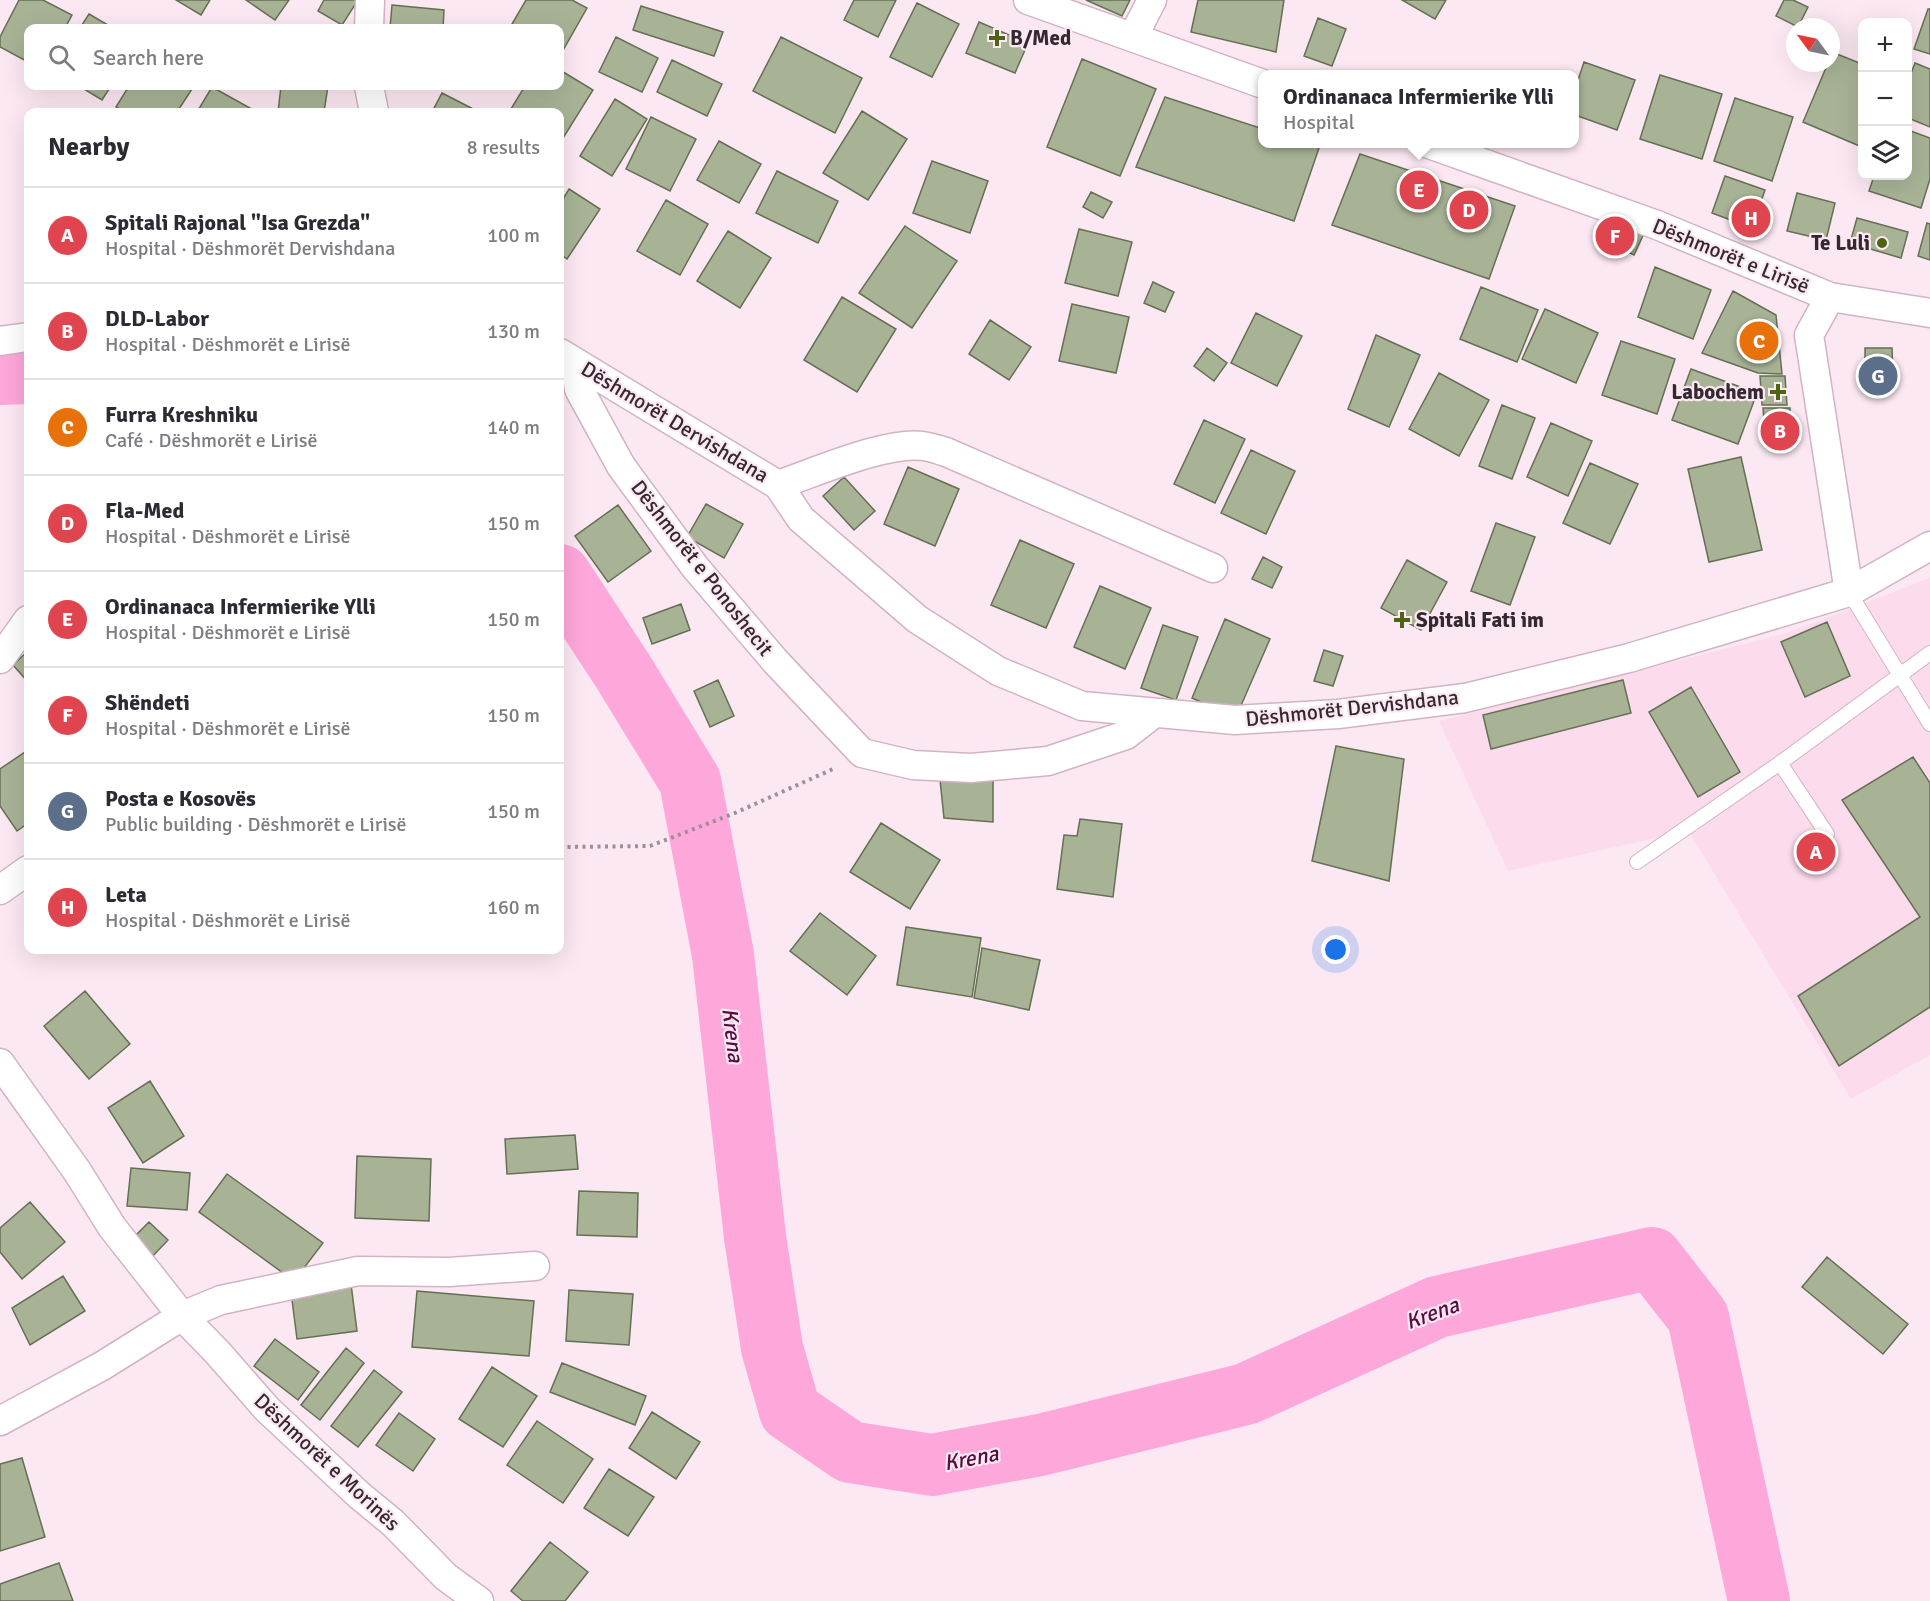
<!DOCTYPE html>
<meta charset="utf-8">
<style>
body{margin:0;font-family:Signika,sans-serif;background:#f7f7f7;color:#2b2b33}
.controls{position:absolute;right:18px;top:18px;display:grid;overflow:hidden;border-radius:12px;box-shadow:0 6px 24px #0002}
.controls button{width:54px;height:54px;display:grid;place-items:center;padding:0;border:0;border-bottom:2px solid #e1e1e2;background:#fff;color:#2b2b33;font:30px sans-serif}
.compass{position:absolute;left:1786px;top:18px;width:54px;height:54px;border-radius:50%;background:#fff;box-shadow:0 6px 24px #0002;rotate:303deg}
.you{position:absolute;left:1336px;top:950px;width:21px;height:21px;margin:-15px;border:4px solid #fff;border-radius:50%;background:#1a73e8;box-shadow:0 0 0 9px #1a73e833}
.badge{display:grid;place-items:center;width:39px;height:39px;border-radius:50%;background:#db2777;color:#fff;font-size:20px;font-weight:700}
.pin{position:absolute;translate:-50% -50%;border:3px solid #fff;box-shadow:0 2px 6px #0006}
.popup{position:absolute;left:1258px;top:70px;width:321px;height:78px;box-sizing:border-box;display:grid;place-content:center;border-radius:12px;background:#fff;filter:drop-shadow(0 2px 4px #0005);font-size:20px;white-space:nowrap;color:#7c7c81}
.popup b{font-size:22px;color:#2b2b33}
.popup::after{content:'';position:absolute;left:50%;top:100%;margin-left:-12px;border:12px solid transparent;border-top-color:#fff}
.list{margin:0;padding:0;list-style:none}
h2{display:flex;justify-content:space-between;align-items:center;height:78px;margin:0;padding:0 24px;font-size:26px}
h2 small{font-size:20px;font-weight:400;color:#7c7c81}
.list li{display:grid;grid-template-columns:39px 1fr auto;gap:18px;align-items:center;box-sizing:border-box;height:96px;padding:0 24px;border-top:2px solid #e1e1e2}
.list b{display:block;font-size:22px;white-space:nowrap}
.list p{margin:0;font-size:20px;white-space:nowrap;color:#7c7c81}
.list em{font-size:20px;font-style:normal;color:#7c7c81}
.icon{flex:none;width:33px;height:33px;fill:none;stroke:currentColor;stroke-width:2;stroke-linecap:round;stroke-linejoin:round}
.map{position:relative;flex:none;width:1930px;height:1601px;overflow:hidden}
.search{position:absolute;background:#fff;box-shadow:0 6px 24px #0002;left:24px;top:24px;width:540px;height:66px;display:flex;align-items:center;gap:15px;box-sizing:border-box;padding:0 21px;border-radius:12px;color:#7c7c81;font-size:22px}
.panel{position:absolute;background:#fff;box-shadow:0 6px 24px #0002;left:24px;top:108px;width:540px;height:846px;border-radius:12px}
.map>svg:first-child{display:block}
.built{fill:#fbdbec}
.lines{fill:none;stroke-linecap:round;stroke-linejoin:round}
.river{stroke:#fea7da;stroke-width:62}
.building{fill:#a8b396;stroke:#656f54;stroke-width:1.5}
.lane-casing{stroke:#d2b3c4;stroke-width:16}
.street-casing{stroke:#d2b3c4;stroke-width:31}
.path{stroke:#9f8f97;stroke-width:4;stroke-dasharray:3 4.5;stroke-linecap:butt}
.lane{stroke:#fff;stroke-width:14}
.street{stroke:#fff;stroke-width:28}
.poi-dot{fill:#4d6412;stroke:#fce8f2;stroke-width:2}
.labels{text-anchor:middle;dominant-baseline:central;stroke-width:4.5;stroke-linejoin:round;paint-order:stroke}
.poi-label{font-size:21px;font-weight:bold;fill:#352930;stroke:#fce8f2;text-anchor:start}
.street-label{font-size:21px;fill:#352930;stroke:#fce8f2}
.water-label{font-size:22px;font-style:italic;fill:#570c40;stroke:#fce8f2}
</style>
<div class="map">
<svg width="1930" height="1601" viewBox="0 0 1930 1601">
<rect width="100%" height="100%" fill="#fce8f2"/>
<path class="built" d="M1930,578V1055L1851,1099L1689,832L1691,830L1508,871L1439,721L1784,634Z"/>
<g class="lines">
<path class="river" d="M0,374L28,373
M560,575L624,673L690,781L723,955L755,1237L772,1348L790,1411L850,1452L932,1465L1040,1445L1246,1394L1437,1307L1652,1258L1698,1317L1759,1601"/>
</g>
<path class="building" d="M19,0H43L72,15L65,28H28V62L0,47V37Z
M176,0H210L201,15Z
M246,0H289L275,20Z
M324,0H358L342,25L318,11Z
M526,0H572L587,8L562,52L560,50V28H520L512,24Z
M854,0H896L878,37L844,20Z
M1086,0H1130L1122,16Z
M1198,0H1284L1276,52L1191,32Z
M1402,0H1446L1435,19Z
M1784,0H1793L1808,7L1798,27L1776,16Z
M917,3L959,24L932,77L890,57Z
M392,5L444,10L443,28H390Z
M641,6L723,32L714,56L633,30Z
M1928,9H1930V54L1914,49Z
M89,14L113,28H80Z
M1318,18L1346,29L1332,66L1304,56Z
M979,22L1028,43L1015,73L966,53Z
M616,37L658,58L642,92L599,72Z
M781,37L862,78L835,133L753,91Z
M1832,52L1862,64V147L1803,122L1828,63H1831Z
M1082,59L1156,89L1120,176L1047,147Z
M672,60L722,84L707,116L657,92Z
M1584,62L1635,80L1617,130L1575,115V89Z
M1915,63L1930,69V127L1908,118V81Z
M560,70L593,90L560,143V112H509L525,86H560Z
M1660,75L1722,94L1702,159L1640,139Z
M79,86H111L102,100Z
M129,86H194L177,112H125L116,107Z
M281,86H328L324,112H278Z
M212,87L257,112H197Z
M442,93L479,112H432Z
M1165,97L1263,129V144H1306L1319,148L1294,221L1136,167Z
M1735,98L1793,117L1772,181L1714,161Z
M615,99L647,119L612,176L580,156Z
M862,111L907,139L868,200L823,173Z
M651,117L696,139L670,191L626,169Z
M1908,130L1930,138V179L1921,208L1869,191L1874,176H1908Z
M719,141L761,164L739,203L697,180Z
M1360,154L1515,206L1489,279L1332,225Z
M932,161L988,181L970,233L913,213Z
M777,171L838,201L818,243L756,213Z
M1725,176L1765,190L1752,228L1712,213Z
M569,189L600,209L567,259L560,254V204Z
M1091,192L1112,202L1103,218L1083,207Z
M1797,193L1835,203L1826,240L1787,231Z
M666,200L708,224L680,275L637,251Z
M1612,213L1646,229L1634,255L1600,238Z
M1857,218L1908,232L1901,258L1850,243Z
M1927,223L1930,224V260L1918,256Z
M905,226L957,261L912,328L859,293Z
M1079,229L1132,242L1118,296L1065,283Z
M728,231L771,258L740,308L697,281Z
M1655,267L1711,290L1693,339L1638,317Z
M1153,282L1174,292L1165,312L1144,303Z
M1481,287L1538,310L1517,362L1460,339Z
M1733,291L1776,315L1782,374L1758,373L1702,353Z
M842,297L896,329L857,392L804,360Z
M1072,304L1129,317L1116,373L1059,361Z
M1545,309L1598,333L1576,383L1522,359Z
M1256,313L1302,336L1277,386L1231,363Z
M990,320L1031,347L1009,380L969,354Z
M1376,335L1420,355L1389,427L1348,409Z
M1621,341L1675,359L1657,414L1602,395Z
M1207,348L1227,363L1214,381L1194,366Z
M1865,348H1892L1893,377H1865Z
M1691,369L1757,393L1738,444L1672,420Z
M1439,373L1489,400L1459,456L1409,429Z
M1760,376H1785L1787,405H1762Z
M1502,405L1535,418L1512,479L1479,466Z
M1763,408H1790V443L1766,444Z
M1204,420L1245,439L1215,503L1174,484Z
M1551,423L1592,441L1568,496L1527,477Z
M1251,450L1295,471L1266,534L1221,513Z
M1741,457L1762,550L1709,562L1688,469Z
M1590,463L1638,484L1610,544L1563,523Z
M908,467L959,489L935,546L884,524Z
M844,477L875,511L854,530L823,496Z
M706,504L743,524L724,558L687,537Z
M618,505L651,551L608,582L575,536Z
M1496,523L1535,537L1510,605L1471,591Z
M1020,540L1074,564L1046,628L991,605Z
M1263,557L1282,567L1272,588L1252,579Z
M1407,560L1447,582L1421,630L1381,608Z
M1100,586L1151,608L1125,669L1074,647Z
M681,604L690,630L652,644L643,618Z
M1225,619L1270,639L1236,717L1192,698Z
M1827,622L1850,676L1805,697L1781,642Z
M1163,625L1198,637L1176,700L1141,688Z
M1324,650L1343,656L1333,686L1314,681Z
M28,651V682L13,665Z
M718,680L734,716L710,727L694,691Z
M1623,680L1631,713L1491,749L1483,715Z
M1691,687L1740,772L1698,797L1649,712Z
M1336,746L1404,759L1389,881L1312,861Z
M28,750V823L17,831L0,806V769Z
M1913,757L1930,783V1007L1839,1066L1798,996L1920,917L1842,800Z
M993,775V822L944,818L940,780Z
M1080,819L1122,824L1113,897L1057,889L1064,835L1077,836Z
M881,823L940,860L910,909L850,872Z
M820,913L876,956L847,995L790,951Z
M906,927L981,938L972,997L897,985Z
M982,948L1040,960L1029,1010L974,998Z
M85,991L130,1044L89,1079L44,1026Z
M150,1081L184,1136L143,1163L108,1108Z
M575,1135L578,1169L507,1174L505,1139Z
M357,1156L431,1159L429,1221L355,1218Z
M131,1168L190,1173L187,1210L127,1206Z
M227,1174L323,1243L294,1281L199,1212Z
M579,1191L638,1193L637,1237L577,1235Z
M30,1202L65,1242L22,1279L0,1252V1228Z
M149,1222L168,1240L150,1259L131,1240Z
M1827,1257L1908,1324L1883,1354L1802,1287Z
M63,1276L85,1311L30,1345L12,1308Z
M351,1284L357,1331L297,1339L291,1292Z
M569,1290L633,1294L629,1345L566,1341Z
M417,1291L534,1301L529,1356L412,1347Z
M275,1339L319,1372L298,1400L254,1366Z
M346,1348L364,1363L320,1420L301,1405Z
M562,1363L646,1396L635,1425L550,1392Z
M492,1367L537,1396L503,1447L459,1419Z
M374,1370L402,1392L358,1447L331,1426Z
M652,1412L700,1442L676,1479L629,1448Z
M399,1413L435,1439L413,1471L376,1445Z
M537,1421L593,1459L563,1503L507,1465Z
M22,1458L45,1537L0,1551V1464Z
M609,1469L654,1497L628,1536L584,1508Z
M550,1542L588,1572L565,1601H523L511,1591Z
M59,1563L73,1601H0V1584Z"/>
<g class="lines">
<g class="lane-casing">
<path id="lane" d="M1849,592L1930,724
M1827,834L1780,763L1930,653
M1637,862L1780,763"/>
</g>
<g class="street-casing">
<path id="street" d="M1028,0L1263,84
M369,28L370,0
M1133,37L1152,0
M369,86L374,112
M1429,144L1657,225L1830,297L1930,313
M1830,297L1809,335L1849,592
M0,341L28,337
M560,353L778,485L801,519L917,619L998,671L1082,706L1235,720L1338,714L1465,698L1629,658L1849,592L1930,546
M575,362L579,389L621,466L695,567L776,662L862,753L913,765L971,768L1048,761L1126,735L1153,714
M778,485C816,472 886,441 923,446C931,447 939,450 946,452L1213,568
M0,659L28,620
M0,890L28,870
M0,1063L77,1171L112,1227L182,1316L218,1353L267,1409L359,1495L393,1523L446,1577L479,1601
M0,1421L102,1366L182,1316L221,1300L358,1271L449,1272L535,1266"/>
</g>
<path class="path" d="M560,847L650,846L735,813L833,769"/>
<use href="#lane" class="lane"/>
<use href="#street" class="street"/>
</g>
<g class="poi-dot">
<path d="M994 29h6v6h6v6h-6v6h-6v-6h-6v-6h6z"/>
<circle cx="1882" cy="243" r="6"/>
<path d="M1775 383h6v6h6v6h-6v6h-6v-6h-6v-6h6z"/>
<path d="M1399 611h6v6h6v6h-6v6h-6v-6h-6v-6h6z"/>
</g>
<g class="labels">
<g class="poi-label">
<text x="1010" y="38">B/Med</text>
<text x="1870" y="243" text-anchor="end">Te Luli</text>
<text x="1764" y="392" text-anchor="end">Labochem</text>
<text x="1416" y="620">Spitali Fati im</text>
</g>
<g class="street-label">
<text transform="translate(1731 256) rotate(22)">Dëshmorët e Lirisë</text>
<text transform="translate(675 422) rotate(31)">Dëshmorët Dervishdana</text>
<text transform="translate(702 568) rotate(52)">Dëshmorët e Ponoshecit</text>
<text transform="translate(1352 708) rotate(-6)">Dëshmorët Dervishdana</text>
<text transform="translate(327 1462) rotate(43)">Dëshmorët e Morinës</text>
</g>
<g class="water-label">
<text transform="translate(733 1035) rotate(83)">Krena</text>
<text transform="translate(1432 1313) rotate(-20)">Krena</text>
<text transform="translate(971 1458) rotate(-11)">Krena</text>
</g>
</g>
</svg>
<div class="controls">
<button>+</button>
<button>−</button>
<button><svg class="icon" aria-label="layers" viewBox="0 0 24 24"><path d="M12 4l9 5-9 5-9-5zM3 14l9 5 9-5"/></svg></button>
</div>
<svg class="compass" viewBox="-18 -18 36 36"><path d="M0-13l5 13h-10z" fill="#e53935"/><path d="M0 13l5-13h-10z" fill="#7c7c81"/></svg>
<div class="you"></div>
<div class="pin badge" style="left:1816px;top:852px;background:#e0444e">A</div>
<div class="pin badge" style="left:1780px;top:431px;background:#e0444e">B</div>
<div class="pin badge" style="left:1759px;top:341px;background:#e8710a">C</div>
<div class="pin badge" style="left:1469px;top:210px;background:#e0444e">D</div>
<div class="pin badge" style="left:1419px;top:190px;background:#e0444e">E</div>
<div class="popup"><b>Ordinanaca Infermierike Ylli</b>Hospital</div>
<div class="pin badge" style="left:1615px;top:236px;background:#e0444e">F</div>
<div class="pin badge" style="left:1878px;top:376px;background:#5c6f8a">G</div>
<div class="pin badge" style="left:1751px;top:218px;background:#e0444e">H</div>
<div class="search"><svg class="icon" aria-label="search" viewBox="0 0 24 24"><circle cx="10" cy="10" r="6"/><path d="M15 15l6 6"/></svg>Search here</div>
<section class="panel">
<h2>Nearby<small>8 results</small></h2>
<ul class="list">
<li><span class="badge" style="background:#e0444e">A</span><div><b>Spitali Rajonal &quot;Isa Grezda&quot;</b><p>Hospital · Dëshmorët Dervishdana</p></div><em>100 m</em></li>
<li><span class="badge" style="background:#e0444e">B</span><div><b>DLD-Labor</b><p>Hospital · Dëshmorët e Lirisë</p></div><em>130 m</em></li>
<li><span class="badge" style="background:#e8710a">C</span><div><b>Furra Kreshniku</b><p>Café · Dëshmorët e Lirisë</p></div><em>140 m</em></li>
<li><span class="badge" style="background:#e0444e">D</span><div><b>Fla-Med</b><p>Hospital · Dëshmorët e Lirisë</p></div><em>150 m</em></li>
<li><span class="badge" style="background:#e0444e">E</span><div><b>Ordinanaca Infermierike Ylli</b><p>Hospital · Dëshmorët e Lirisë</p></div><em>150 m</em></li>
<li><span class="badge" style="background:#e0444e">F</span><div><b>Shëndeti</b><p>Hospital · Dëshmorët e Lirisë</p></div><em>150 m</em></li>
<li><span class="badge" style="background:#5c6f8a">G</span><div><b>Posta e Kosovës</b><p>Public building · Dëshmorët e Lirisë</p></div><em>150 m</em></li>
<li><span class="badge" style="background:#e0444e">H</span><div><b>Leta</b><p>Hospital · Dëshmorët e Lirisë</p></div><em>160 m</em></li>
</ul>
</section>
</div>
